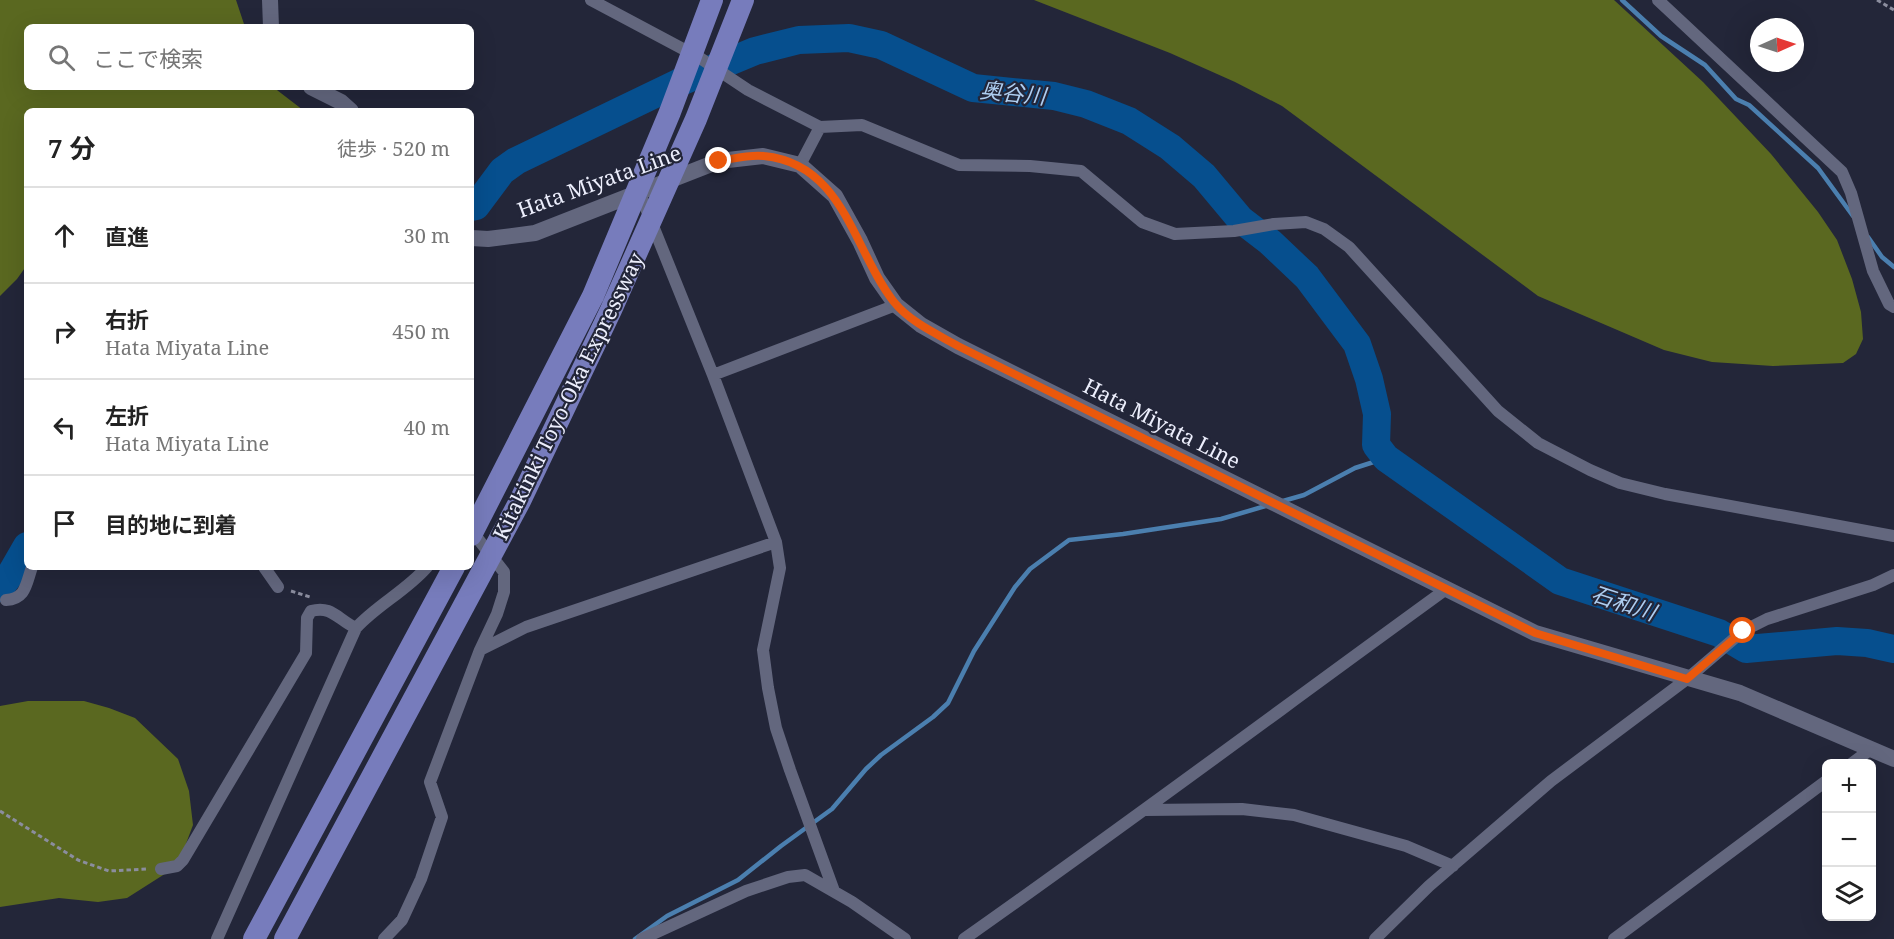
<!DOCTYPE html>
<html lang="ja">
<meta charset="utf-8">
<style>
body{margin:0;font-family:"Noto Serif","Noto Sans JP",serif;background:#f2f2f2;color:#222}
.controls{position:absolute;right:18px;bottom:18px;display:grid;overflow:hidden;border-radius:9px;box-shadow:0 6px 24px #0002}
.controls button{width:54px;height:54px;display:grid;place-items:center;padding:0;border:0;border-bottom:2px solid #e0e0e0;background:#fff;color:#222;font:30px sans-serif}
.compass{position:absolute;left:1750px;top:18px;width:54px;height:54px;border-radius:50%;background:#fff;box-shadow:0 6px 24px #0002;rotate:87deg}
.stop{position:absolute;width:18px;height:18px;margin:-14px;border:4px solid #ea580c;border-radius:50%;background:#fff}
.stop.end{background:#ea580c;border-color:#fff;box-shadow:0 2px 6px #0008}
.list{margin:0;padding:0;list-style:none}
h2{display:flex;justify-content:space-between;align-items:center;height:78px;margin:0;padding:0 24px;font-size:26px}
h2 small{font-size:20px;font-weight:400;color:#767676}
.list li{display:grid;grid-template-columns:39px 1fr auto;gap:18px;align-items:center;box-sizing:border-box;height:96px;padding:0 24px;border-top:2px solid #e0e0e0}
.list b{display:block;font-size:22px;white-space:nowrap}
.list p{margin:0;font-size:20px;white-space:nowrap;color:#767676}
.list em{font-size:20px;font-style:normal;color:#767676}
.icon{flex:none;width:33px;height:33px;fill:none;stroke:currentColor;stroke-width:2;stroke-linecap:round;stroke-linejoin:round}
.map{position:relative;flex:none;width:1894px;height:939px;overflow:hidden}
.search{position:absolute;background:#fff;box-shadow:0 6px 24px #0002;left:24px;top:24px;width:450px;height:66px;display:flex;align-items:center;gap:15px;box-sizing:border-box;padding:0 21px;border-radius:9px;color:#767676;font-size:22px}
.panel{position:absolute;background:#fff;box-shadow:0 6px 24px #0002;left:24px;top:108px;width:450px;height:462px;border-radius:9px}
.map>svg:first-child{display:block}
.forest{fill:#5a6820}
.lines{fill:none;stroke-linecap:round;stroke-linejoin:round}
.stream{stroke:#4b7faf;stroke-width:4.5}
.river{stroke:#064f8e;stroke-width:28}
.path{stroke:#8b8d9e;stroke-width:3;stroke-dasharray:4.5 3;stroke-linecap:butt}
.street{stroke:#63677e;stroke-width:12}
.secondary{stroke:#63677e;stroke-width:16}
.highway{stroke:#777cbc;stroke-width:22}
.route{stroke:#ea580c;stroke-width:8}
.labels{text-anchor:middle;dominant-baseline:central;stroke-width:4.5;stroke-linejoin:round;paint-order:stroke}
.street-label{font-size:21px;fill:#eceefc;stroke:#232639}
.water-label{font-size:22px;font-style:italic;fill:#aecef1;stroke:#232639}
</style>
<div class="map">
<svg width="1894" height="939" viewBox="0 0 1894 939">
<rect width="100%" height="100%" fill="#232639"/>
<path class="forest" d="M0,0H236L245,27H27V87H273L303,110L27,111V265L17,279L0,296Z
M1034,0H1614L1703,82L1771,154L1818,212L1837,240L1852,279L1861,312L1863,339L1856,354L1843,363L1773,366L1712,362L1664,350L1538,296L1282,106L1235,82L1170,53Z
M28,701H84L109,708L135,718L178,759L189,791L193,825L184,849L171,870L127,898L98,902L59,898L0,907V706Z"/>
<g class="lines">
<path class="stream" d="M1622,0L1661,36L1705,65L1736,99L1749,105L1818,168L1853,216
M1868,237L1882,257L1894,267
M1283,501L1304,495L1355,468L1386,458
M635,939L667,916L738,880L781,846L832,809L866,769L881,755L933,717L948,703L974,651L1015,587L1030,569L1069,540L1123,534L1221,519L1269,505"/>
<path class="river" d="M471,207L476,206L502,171L516,161L678,83L755,51L799,40L849,38L881,45L973,88L1054,96L1086,104L1129,121L1170,147L1204,176L1240,219L1270,242L1307,277L1357,344L1369,379L1377,414L1376,445L1386,458L1560,581L1719,633L1746,649L1837,641L1867,643L1894,649
M0,588L12,572L27,546"/>
<path class="path" d="M1877,0L1894,10
M291,591L310,597
M0,811L78,860L109,871L148,869"/>
<path class="street" d="M591,0L700,58L748,90L820,127
M1658,0L1842,172L1851,193L1873,271L1889,304L1894,307
M800,165L820,127L862,125L959,165L1030,166L1081,171L1142,222L1175,234L1234,231L1274,224L1306,222L1324,229L1349,247L1498,411L1538,443L1590,470L1620,483L1665,494L1894,536
M639,191L713,375L776,542L780,568L763,650L768,688L776,728L790,770L834,891
M713,375L896,305
M264,567L278,587
M6,600C26,599 26,584 32,567
M480,650L526,627L776,542
M1851,764L1871,749
M1145,810L1242,809L1294,815L1406,846L1453,866
M161,869L177,866L183,860L306,653L307,618L311,611C332,605 338,620 356,628
M217,939L356,628C377,605 406,591 427,567
M384,939L402,920L421,879L442,817L430,782L480,650L497,614L504,592V572L471,530
M642,939L746,891L788,877L805,875L852,902L905,939
M964,939C1126,825 1285,706 1445,590
M1375,939L1429,886L1551,781L1687,679L1743,631L1767,619L1873,585L1894,575
M1614,939L1826,781"/>
<path class="secondary" d="M270,0L271,27
M311,87L341,102L351,111
M471,238L488,239L535,233L719,161L763,156L800,165L835,196L860,241L877,278L896,305L921,325L958,346L1535,633L1740,693L1894,759"/>
<path class="highway" d="M471,535L593,296L670,112L712,0
M254,939L454,567
M285,939L520,501L611,310L696,119L743,0"/>
</g>
<g class="lines">
<path class="route" d="M719,161C733,159 750,154 764,156C844,164 853,250 894,302C910,322 937,334 958,346L1535,633L1687,679L1743,631"/>
</g>
<g class="labels">
<g class="street-label">
<text transform="translate(599 181) rotate(-20)">Hata Miyata Line</text>
<text transform="translate(568 396) rotate(-64)">Kitakinki Toyo-Oka Expressway</text>
<text transform="translate(1162 423) rotate(27)">Hata Miyata Line</text>
</g>
<g class="water-label">
<text transform="translate(1013 92) rotate(6)">奥谷川</text>
<text transform="translate(1624 602) rotate(18)">石和川</text>
</g>
</g>
</svg>
<div class="controls">
<button>+</button>
<button>−</button>
<button><svg class="icon" aria-label="layers" viewBox="0 0 24 24"><path d="M12 4l9 5-9 5-9-5zM3 14l9 5 9-5"/></svg></button>
</div>
<svg class="compass" viewBox="-18 -18 36 36"><path d="M0-13l5 13h-10z" fill="#e53935"/><path d="M0 13l5-13h-10z" fill="#767676"/></svg>
<div class="stop" style="left:1743px;top:631px"></div>
<div class="stop end" style="left:719px;top:161px"></div>
<div class="search"><svg class="icon" aria-label="search" viewBox="0 0 24 24"><circle cx="10" cy="10" r="6"/><path d="M15 15l6 6"/></svg>ここで検索</div>
<section class="panel">
<h2>7 分<small>徒歩 · 520 m</small></h2>
<ul class="list">
<li><svg class="icon" aria-label="ahead" viewBox="0 0 24 24"><path d="M12 20V5M6 11l6-6 6 6"/></svg><div><b>直進</b></div><em>30 m</em></li>
<li><svg class="icon" aria-label="right" viewBox="0 0 24 24"><path d="M7 20v-9h11M14 6l5 5-5 5"/></svg><div><b>右折</b><p>Hata Miyata Line</p></div><em>450 m</em></li>
<li><svg class="icon" aria-label="left" viewBox="0 0 24 24"><path d="M17 20v-9H6M10 6l-5 5 5 5"/></svg><div><b>左折</b><p>Hata Miyata Line</p></div><em>40 m</em></li>
<li><svg class="icon" aria-label="arrive" viewBox="0 0 24 24"><path d="M6 21V4h12l-3 4 3 4H6"/></svg><div><b>目的地に到着</b></div></li>
</ul>
</section>
</div>
